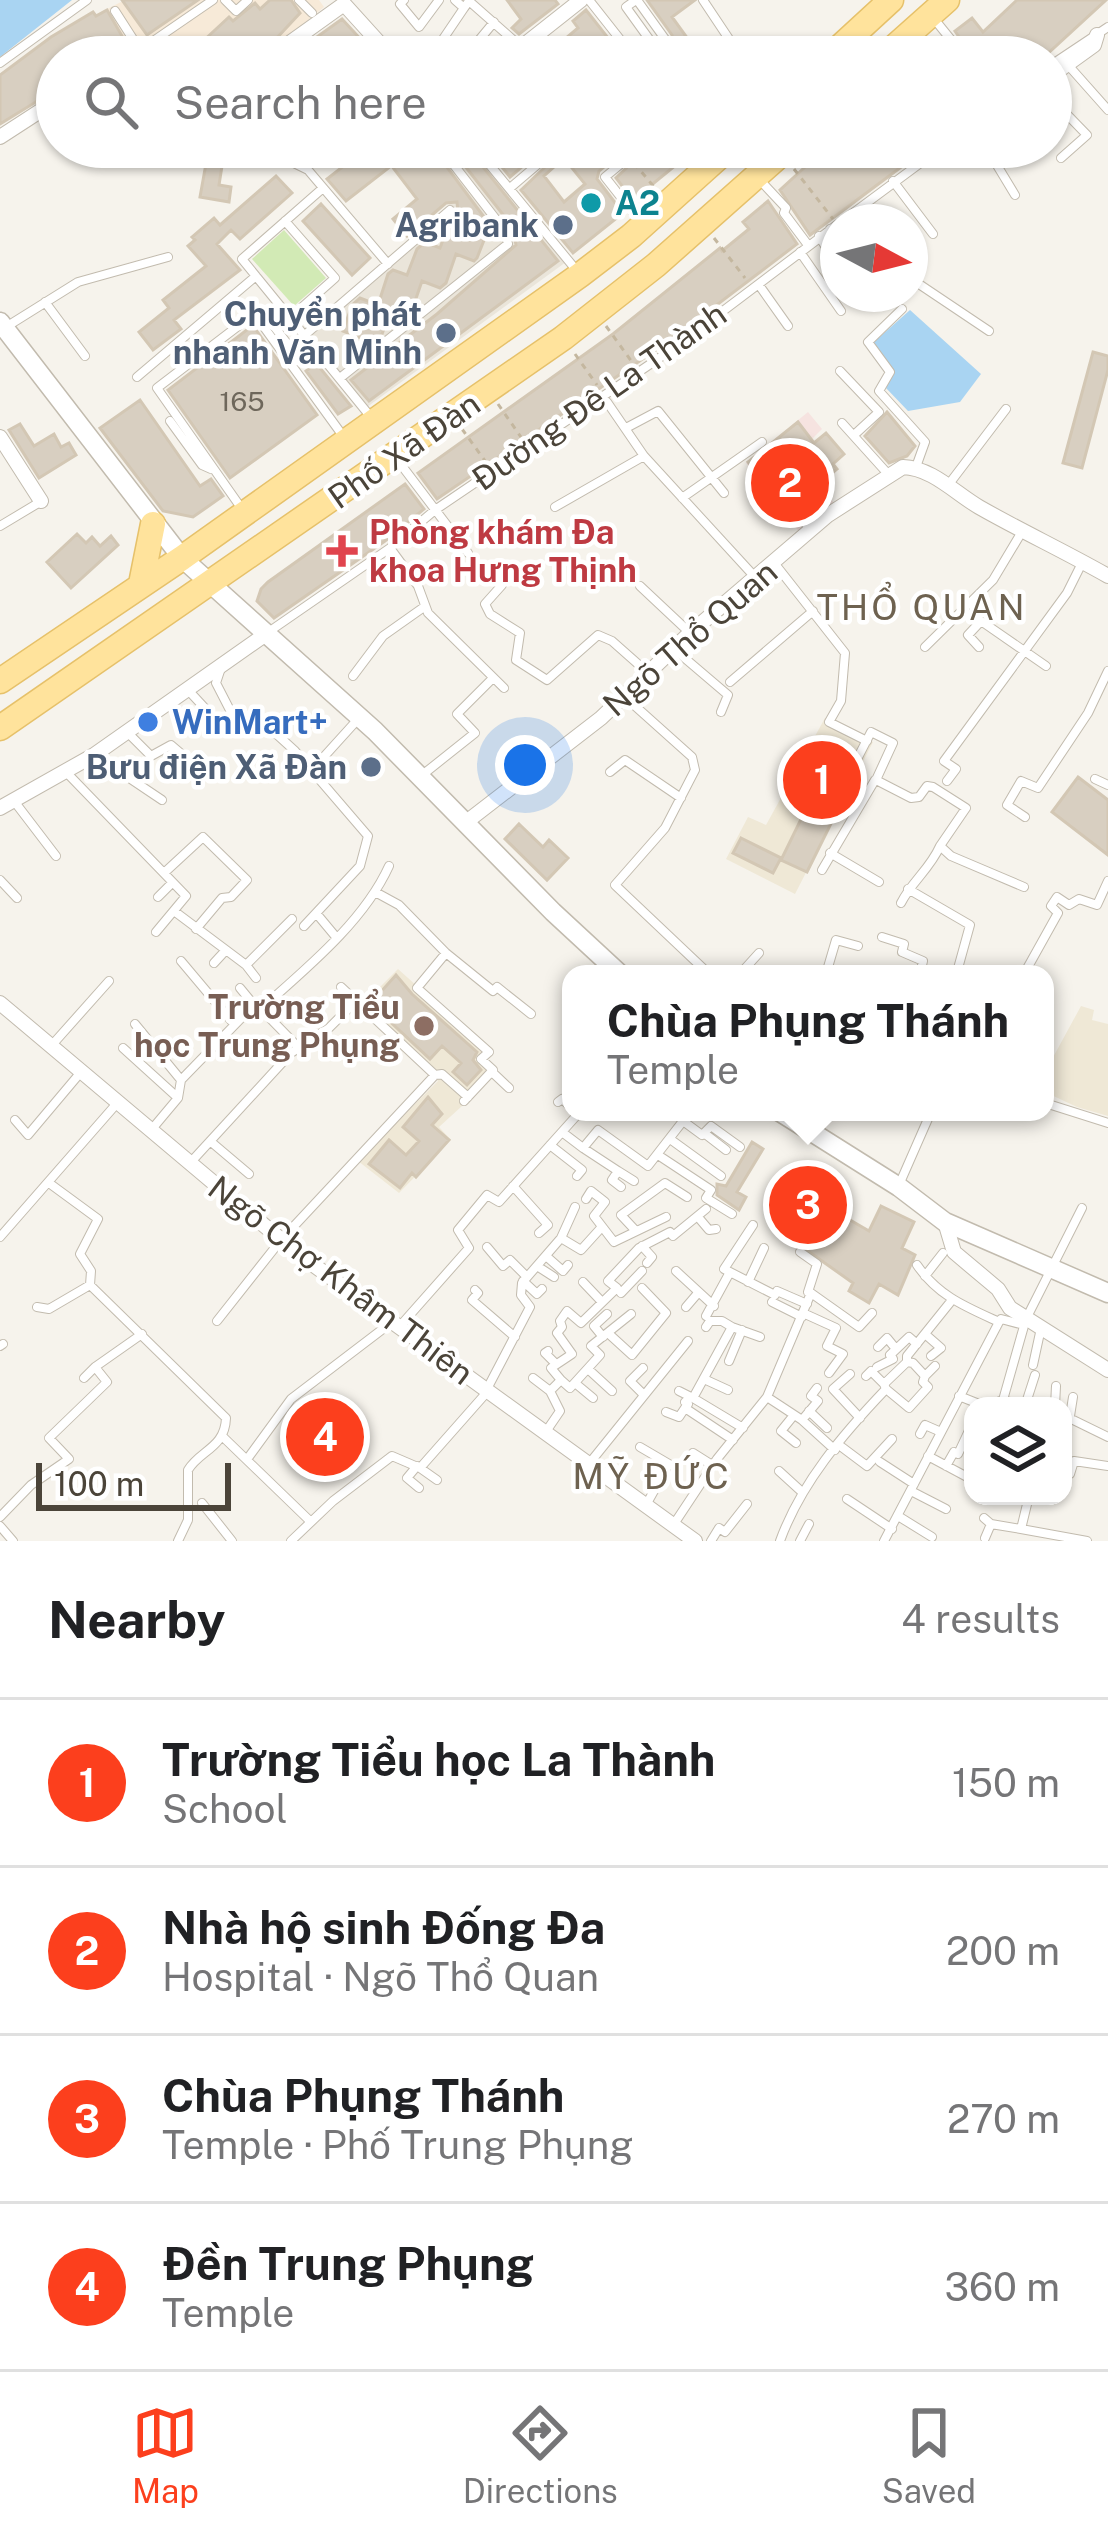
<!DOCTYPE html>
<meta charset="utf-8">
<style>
body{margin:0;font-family:"Public Sans",sans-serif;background:#f2f2f2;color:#202124}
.controls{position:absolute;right:36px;bottom:36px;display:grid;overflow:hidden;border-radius:24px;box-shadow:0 3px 9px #0004}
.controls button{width:108px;height:108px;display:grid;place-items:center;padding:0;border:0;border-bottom:3px solid #e0e0e0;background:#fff;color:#202124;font:60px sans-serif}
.compass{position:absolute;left:820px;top:204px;width:108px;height:108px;border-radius:50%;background:#fff;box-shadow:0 3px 9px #0004;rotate:97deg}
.scale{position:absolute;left:36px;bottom:30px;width:195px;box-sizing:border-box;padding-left:12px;border:6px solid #4b4439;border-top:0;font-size:33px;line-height:42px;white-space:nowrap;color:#4b4439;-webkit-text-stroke:9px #fff;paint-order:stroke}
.you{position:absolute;left:525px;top:765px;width:42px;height:42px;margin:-30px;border:9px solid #fff;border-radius:50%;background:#1a73e8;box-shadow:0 0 0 18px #1a73e833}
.badge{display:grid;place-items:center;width:78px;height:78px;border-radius:50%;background:#fc3f1d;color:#fff;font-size:39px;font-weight:700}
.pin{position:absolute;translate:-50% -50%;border:6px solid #fff;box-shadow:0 3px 12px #0006}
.popup{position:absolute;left:562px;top:965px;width:492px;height:156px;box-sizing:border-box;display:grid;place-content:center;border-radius:24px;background:#fff;filter:drop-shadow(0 3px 9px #0005);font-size:39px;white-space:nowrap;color:#757577}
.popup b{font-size:45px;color:#202124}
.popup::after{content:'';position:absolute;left:50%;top:100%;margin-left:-24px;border:24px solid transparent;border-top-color:#fff}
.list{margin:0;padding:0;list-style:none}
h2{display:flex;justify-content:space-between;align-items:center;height:156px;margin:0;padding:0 48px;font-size:51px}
h2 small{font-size:39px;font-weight:400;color:#757577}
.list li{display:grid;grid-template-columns:78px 1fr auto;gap:36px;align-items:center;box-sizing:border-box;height:168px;padding:0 48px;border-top:3px solid #e0e0e0}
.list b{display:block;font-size:45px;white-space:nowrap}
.list p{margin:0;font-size:39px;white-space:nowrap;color:#757577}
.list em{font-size:39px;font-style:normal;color:#757577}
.icon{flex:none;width:66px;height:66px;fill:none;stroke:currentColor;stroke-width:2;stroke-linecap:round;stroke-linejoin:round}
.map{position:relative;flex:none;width:1108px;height:1541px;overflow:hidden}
.search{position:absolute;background:#fff;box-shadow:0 3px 9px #0004;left:36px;right:36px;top:36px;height:132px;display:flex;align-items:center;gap:30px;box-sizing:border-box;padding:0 42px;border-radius:66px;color:#757577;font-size:45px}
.sheet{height:828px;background:#fff}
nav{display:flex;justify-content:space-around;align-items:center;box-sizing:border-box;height:168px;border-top:3px solid #e0e0e0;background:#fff;font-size:33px;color:#757577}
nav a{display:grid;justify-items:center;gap:6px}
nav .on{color:#fc3f1d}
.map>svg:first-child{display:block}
.residential{fill:#eae5da}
.commercial{fill:#f7ead8}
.education{fill:#efe8d6}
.medical{fill:#f6e3e0}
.green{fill:#d2eab5}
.water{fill:#a9d4f2}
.building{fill:#d8cfc1;stroke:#d3c7b4;stroke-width:3;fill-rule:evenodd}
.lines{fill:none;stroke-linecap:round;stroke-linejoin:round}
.service-casing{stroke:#c2bbae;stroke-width:10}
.minor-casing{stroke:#c2bbae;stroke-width:16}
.tertiary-casing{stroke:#c2bbae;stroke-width:21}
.primary-casing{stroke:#e6c16a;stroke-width:27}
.path{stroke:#c4b79f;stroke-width:3;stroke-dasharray:6 6;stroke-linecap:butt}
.service{stroke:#fff;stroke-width:8}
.minor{stroke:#fff;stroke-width:14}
.tertiary{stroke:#fff;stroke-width:18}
.primary{stroke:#ffe39c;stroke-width:24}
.culture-dot{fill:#0f9aa8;stroke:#fff;stroke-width:4.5}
.service-dot{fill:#5c6f8a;stroke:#fff;stroke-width:4.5}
.health-dot{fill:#e0444e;stroke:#fff;stroke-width:4.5}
.shop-dot{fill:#3f7fe0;stroke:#fff;stroke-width:4.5}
.education-dot{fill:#8d6e63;stroke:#fff;stroke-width:4.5}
.labels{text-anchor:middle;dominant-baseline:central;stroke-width:9;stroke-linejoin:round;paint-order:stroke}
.number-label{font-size:27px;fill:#6e675b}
.culture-label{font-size:33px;font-weight:bold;fill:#0d838f;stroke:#fff;text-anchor:start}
.service-label{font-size:33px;font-weight:bold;fill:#4e5e75;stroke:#fff;text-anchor:end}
.street-label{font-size:33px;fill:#4b4439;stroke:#fff}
.health-label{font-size:33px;font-weight:bold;fill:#be3a42;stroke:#fff;text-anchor:start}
.shop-label{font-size:33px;font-weight:bold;fill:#366cbe;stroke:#fff;text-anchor:start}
.education-label{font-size:33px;font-weight:bold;fill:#785e54;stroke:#fff;text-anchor:end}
.neighbourhood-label{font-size:36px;letter-spacing:3px;fill:#6e6250;stroke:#fff}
</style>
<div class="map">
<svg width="1108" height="1541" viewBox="0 0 1108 1541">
<rect width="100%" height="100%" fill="#f6f3ec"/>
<path class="residential" d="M404,147H438L505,236L503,247L342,374L311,335L451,207Z
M441,147H472L566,262L367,407L345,378L514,239Z"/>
<path class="commercial" d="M125,0H319L324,7L263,57H136L132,51L117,57L95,15Z"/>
<path class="education" d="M825,718L873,742L795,894L726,859L748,817L766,825Z
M398,969L487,1049L478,1059L496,1075L439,1127L451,1140L399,1193L358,1161L438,1081L364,1003Z
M1081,1006L1094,1010L1092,1020L1108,1024V1116L1077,1107L1045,1092V1072Z"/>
<path class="medical" d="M808,412L822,429L795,456L834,503L800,533L746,463Z"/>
<path class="green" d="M284,230L326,278L294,306L252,259Z"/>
<path class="water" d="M0,0H72L0,57Z
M910,310L981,374L960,402L908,411L886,388L894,370L873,343Z
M801,1167L817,1178L815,1202L801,1223C751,1247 752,1176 801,1167Z"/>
<path class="building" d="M122,0H198L147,35Z
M270,0H291L300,13L259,57H186L229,17L233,21L255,3L260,9Z
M507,0H555L558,4L519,34L512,28L521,19Z
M647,0H695L672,17L701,57H670L665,47L672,43V35Z
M1017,0H1106L1044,57H973L955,31L972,18L983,32Z
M107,10L129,48L122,56L57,57V89L0,124V75L51,37L93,12L96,16Z
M586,10L623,57H601L591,44L574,57H555L552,50L578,28L573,21Z
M342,19L377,57H289Z
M209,147H225L219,185L231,187L229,202L200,197Z
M368,147H376L391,166L346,201L327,179Z
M414,147H432L490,225L477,258L474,261L456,254L446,283L440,288L422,281L412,310L406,315L391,310L382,334L372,342L343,331L352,305L360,298L378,305L388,274L393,270L407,275L417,249L425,242L440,248L450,221L458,212L457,202L446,203L407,236L403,231L405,225L401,229L393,219L417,199L391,165Z
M450,147H467L558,261L369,401L351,380L437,314L516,245L512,226Z
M486,147H545L510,177Z
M566,147H611L616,157L599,171L597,179L623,213L573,253L521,190ZM564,158L585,184L564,202L544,176Z
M639,147H698L633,200L616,178L643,152Z
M827,147H928L810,235L780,190Z
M276,176L292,193L240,239L231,230L217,244L240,270L174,320L181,329L153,350L139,332L169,308L163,300L206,266L188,246L195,240L192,237L214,218L220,225Z
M768,201L797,244L669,341L437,499L418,473L613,334L720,248L722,251L749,229L743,222Z
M321,204L370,258L352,275L303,221Z
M248,329L256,330L317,415L230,478L168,390Z
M1093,352L1108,356V370L1082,468L1063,463Z
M316,363L351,406L338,414L306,371Z
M140,400L200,486L211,479L223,496L193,517L163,511L100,428Z
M887,412L915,446L907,456L889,463L865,436Z
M798,422L814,443L826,433L844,454L833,464L837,469L820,483L813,475L796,489L800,494L793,499L785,494L777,498L748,462Z
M20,424L34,446L54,434L61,447L69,443L76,455L39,478L9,430Z
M405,484L424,509L385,541L274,618L257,601L261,589L268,582Z
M77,534L86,543L92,537L100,546L111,536L118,545L71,588L47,562Z
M831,758L856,773L807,872L781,860Z
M1078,777L1108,800V855L1052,812Z
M519,824L543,847L549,840L568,858L547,880L505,839Z
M741,838L781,858L773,873L733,853Z
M396,975L412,994L477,1052L473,1060L481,1070L467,1085L453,1072L461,1063L442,1046L430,1059L384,1016L392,1007L378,995Z
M428,1097L442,1114L432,1125L449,1140L416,1177L412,1173L400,1188L369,1164L389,1140L406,1155L419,1141L403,1127Z
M752,1142L763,1149L737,1192L746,1197L739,1210L717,1195V1184L726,1186Z
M881,1206L914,1222L902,1248L915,1255L898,1295L879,1284L869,1303L849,1291L853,1283L798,1244L805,1232L821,1241L838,1213L869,1231Z"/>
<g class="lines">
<g class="service-casing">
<path id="service" d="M225,0L236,11L248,0
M299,0L312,13
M404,0L400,4L419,27L439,0
M455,0L464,8L469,1L520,46
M589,0L634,57
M636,0L626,7L662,57
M637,0L665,39
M703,0L741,57
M115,11L140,50
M935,20L965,57
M533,39L547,57
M441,42L464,8
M130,57L213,0
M465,57L494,22
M0,63L87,0
M1051,65L1108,27
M1068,65L1108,110
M1051,98L1087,135L1061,158
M261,147L308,170L388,264
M475,147L577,271
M619,147L628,158L605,177L642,224
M986,147L1015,195
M757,177L786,208L784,213L808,245
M893,181L933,234
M323,188L242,259L370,416
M510,188L558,147
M285,221L335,278L291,317
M841,222L942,147
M830,229L838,239
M819,236L838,267
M800,252L841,311
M910,278L989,331
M759,285L788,326
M876,294V295
M45,302L85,356
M902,309L868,342L890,372L879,391L925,442L916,467
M264,313L292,350L294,362
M6,327L78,282L168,257
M306,334L450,210
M840,371L879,412L854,435
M137,377L256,276
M340,378L508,244L505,231L440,147
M607,402L644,456L754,576
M170,421L202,465L211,469
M842,423L888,474
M626,428L658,411L724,493
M396,458L468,553
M949,484L1006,409
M682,498L762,442
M784,502L812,530
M555,507L644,456
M242,509L157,388L246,320L261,323L343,436
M0,526L40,502
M390,548L418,586L428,613L504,688
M775,564L845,653L841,701L829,722L867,741
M502,585L485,604L490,614L520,633L516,660L547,680L598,635L612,641L647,672
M640,586L689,632
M267,633L390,548L435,510L674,348L838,224
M925,647L993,580L1023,530
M979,647L968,635L981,621L1046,666
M674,649L728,695L721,712
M221,668L216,683L233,716L244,726L261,720L295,751L368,836L360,866L304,926
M353,676L383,636L424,607
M730,682L813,611
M188,690L214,718
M625,697L692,757L695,770L665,828L615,885L709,974
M128,733L151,756L171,745L191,762
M95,755L162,800
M854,765L871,732L893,743L876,780L911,798L919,797L927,786L933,787L966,808L940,846L951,856L1024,887
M311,771L359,718
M66,772L186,896L156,932
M610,772L625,760L681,798
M421,776L475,733L457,714L493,678
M1095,779L1108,785
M947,781L956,769L944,761L1067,593L1082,563
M14,801L56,856
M1025,817L1007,805L1021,781L1038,788L1088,713L1108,671
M830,853L879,882
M822,870L875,780
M164,873L203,837L247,880L231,897L222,898L196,929
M0,880L17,898
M908,889L970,925L957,972
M377,893L399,905L446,953L493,991L497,987L531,1014
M158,897L172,883
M901,903C912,881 930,869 940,846
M174,911L246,965L292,919
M316,913L336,937
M882,937L904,944L902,952L923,961L920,974
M446,953L417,988L489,1052L481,1059L493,1070L464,1101
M181,961L234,1024
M214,963L226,950
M246,965L256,978
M740,974L759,953
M826,974L836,940L858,946
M948,974L949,970L962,974
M1024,974L1058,913L1051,906L1057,897L1069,905L1079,899L1097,905L1108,881
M341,987L435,1075L442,1074L468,1097
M240,988L254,1005
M259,1007L300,1049
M135,1024L181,1080
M52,1045L109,981
M123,1048L177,1097
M492,1072L509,1088
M558,1102L562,1099L571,1107
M1045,1103L1108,1123
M15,1120L28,1135L81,1072
M683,1121L702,1135L711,1126L740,1147
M152,1129L178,1098L181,1080L254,1005L263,1007C308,967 364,921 389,866
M562,1132L583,1148L598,1130L648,1166L690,1112
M704,1133L726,1150
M670,1139L721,1176
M210,1141L249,1174
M550,1145L582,1170L577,1176
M583,1148L618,1171L612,1180L621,1187
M658,1155L711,1190L706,1198L732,1214
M190,1163L291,1053L329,1028L356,1001
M618,1171L634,1181
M899,1185L931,1112
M513,1186L548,1225L539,1233
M586,1199L591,1191L605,1202L594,1216L614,1242L666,1217
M698,1217L709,1230L716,1229
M753,1225L724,1269L775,1295L777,1291L807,1304
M635,1230L621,1215L665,1183L687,1197
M0,1237L119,1101
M561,1238L575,1207
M642,1246L652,1257L647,1263
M487,1247L503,1266L510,1260L527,1277
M546,1256L563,1271L568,1265
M917,1265C938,1296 966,1307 999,1322L1001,1319L1020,1324L1025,1320
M537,1266L554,1277
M676,1271L714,1306
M925,1276L943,1253
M523,1281L537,1294L542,1289
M583,1282L602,1302
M748,1282L764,1248
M90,1285L226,1418C225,1448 200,1450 188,1470V1520L178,1541
M475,1290L478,1293L472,1300L515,1337
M621,1293L642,1271
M811,1293L859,1327L872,1313
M772,1302L802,1317
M37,1307L49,1309L90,1285L91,1271L80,1254L98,1219L49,1183
M686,1307L698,1293
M803,1313L836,1328L827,1346L843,1354L829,1373
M706,1316L730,1272
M217,1321L281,1240L435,1075
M400,1326L469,1248L458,1230L487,1195L499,1202L578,1114L591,1112
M706,1327L710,1321H722L732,1327
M609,1334L632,1355L666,1313L642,1288
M925,1334L941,1348L931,1356
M603,1337L594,1326L607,1314
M0,1346L3,1344
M878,1347L887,1338L896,1349
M548,1351L545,1353L555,1363
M729,1361L742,1330
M907,1362L913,1363L925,1376L935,1366
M1033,1365L1041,1328
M877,1367L893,1359L890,1355L909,1337L917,1344
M643,1368L630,1381L644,1395
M588,1369L612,1391
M850,1374L833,1389L860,1418
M866,1376L871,1371L884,1384
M84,1378L95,1367
M533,1378L550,1391
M704,1379L728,1390
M561,1380L570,1388L600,1355L591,1346L631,1314
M575,1383L593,1398
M487,1389L530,1307L521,1295L522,1283L561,1238L581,1250L600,1229
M886,1389L909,1408L928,1387L923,1382L925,1376
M679,1391L693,1398
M959,1396L984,1406
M767,1397L802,1420L835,1450
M1003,1400L1026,1319L1082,1208
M685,1402L688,1404L685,1408L733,1440
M987,1406L1003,1400L1025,1406
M1025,1406L1035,1375
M1055,1406L1056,1386
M809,1411L827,1428
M666,1412L679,1417L685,1408
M794,1415L781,1431L796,1443
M1063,1415L1108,1437
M1070,1416L1073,1397
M802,1420L818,1401L811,1396L817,1388
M743,1428L693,1398L732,1327L760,1337
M545,1433L560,1411L550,1391L561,1380L551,1368L572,1354L557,1333L562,1327L560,1321L567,1311L581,1323L617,1288L608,1281L639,1248L670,1232L673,1236L706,1209
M920,1434L925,1425L941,1432
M222,1436L310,1521
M839,1445L867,1466L892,1439
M640,1447L669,1464L646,1505
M693,1453L712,1465
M928,1456L969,1478L973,1473
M248,1458L291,1399L392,1322
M880,1462L914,1484
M588,1465L688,1341
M417,1466L407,1478L419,1488
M946,1466L954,1452L958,1454L973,1422
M420,1468L437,1480
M779,1471L802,1492
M1063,1478L1070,1474L1074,1461L1108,1466
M911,1491L946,1509
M1029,1496L1021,1529L1087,1541
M847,1499L892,1529
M202,1503L232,1541
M898,1516L932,1537
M0,1517L31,1485L69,1459L49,1438L107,1382L95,1367L142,1334
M984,1518L991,1524L1021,1529
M674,1524L717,1459L767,1397L811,1293L808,1292L817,1264L800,1252
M0,1526L13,1541
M985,1538L991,1524
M291,1541L333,1501L392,1456L420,1468L488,1391
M711,1541L719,1528L725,1532L747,1504
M780,1541C801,1483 843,1434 886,1389L884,1384L907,1362V1356L952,1300
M800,1541L809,1524
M884,1541L999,1322"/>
</g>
<g class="minor-casing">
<path id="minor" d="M270,57L344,4L392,57
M509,57L581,0
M1051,76L1094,45L1097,35
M0,137L57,100
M0,437L41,501
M0,808L94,755L266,634
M465,823L601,718L690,633L828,515L903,467C932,468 955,493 979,507C1021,531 1066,552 1108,576
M0,1003L297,1253L695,1541
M945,1222L954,1252L998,1289L1010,1308L1108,1370"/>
</g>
<g class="tertiary-casing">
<path id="tertiary" d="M0,322L182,558L375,731L553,912L620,974
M780,1112L899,1187L945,1222L1108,1293"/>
</g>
<g class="primary-casing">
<path id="primary" d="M829,57L891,0
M883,57L947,0
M141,584L153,524
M0,681L182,558L580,275L631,236L730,147
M0,728L563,338L656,265L789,147"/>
</g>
<path class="path" d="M909,147L916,156
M634,163L655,188
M794,169L833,219
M714,238L745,278
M606,326L632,362
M575,354L597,385
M498,404L523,440
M462,429L488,465"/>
<use href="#service" class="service"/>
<use href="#minor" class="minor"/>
<use href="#tertiary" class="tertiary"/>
<use href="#primary" class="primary"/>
</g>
<circle class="culture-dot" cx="591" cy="203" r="12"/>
<g class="service-dot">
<circle cx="563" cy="225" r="12"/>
<circle cx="446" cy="333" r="12"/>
<circle cx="371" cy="767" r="12"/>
</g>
<path class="health-dot" d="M336 533h12v12h12v12h-12v12h-12v-12h-12v-12h12z"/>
<circle class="shop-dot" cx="148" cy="722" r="12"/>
<circle class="education-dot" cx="424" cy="1026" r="12"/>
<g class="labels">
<g class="number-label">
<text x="242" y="401">165</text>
</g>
<g class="culture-label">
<text x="615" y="203">A2</text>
</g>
<g class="service-label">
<text x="539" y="225">Agribank</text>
<text x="422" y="314">Chuyển phát<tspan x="422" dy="38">nhanh Văn Minh</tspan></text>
<text x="347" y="767">Bưu điện Xã Đàn</text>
</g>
<g class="street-label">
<text transform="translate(599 396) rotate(-35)">Đường Đê La Thành</text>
<text transform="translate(404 450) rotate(-35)">Phố Xã Đàn</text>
<text transform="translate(690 638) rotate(-41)">Ngõ Thổ Quan</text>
<text transform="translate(341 1280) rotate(37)">Ngõ Chợ Khâm Thiên</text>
</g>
<g class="health-label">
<text x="369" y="532">Phòng khám Đa<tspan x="369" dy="38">khoa Hưng Thịnh</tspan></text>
</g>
<g class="shop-label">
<text x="172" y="722">WinMart+</text>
</g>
<g class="education-label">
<text x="400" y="1007">Trường Tiểu<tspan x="400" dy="38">học Trung Phụng</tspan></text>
</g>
<g class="neighbourhood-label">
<text x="922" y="607">THỔ QUAN</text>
<text x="652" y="1476">MỸ ĐỨC</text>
</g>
</g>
</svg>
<div class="controls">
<button><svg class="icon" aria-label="layers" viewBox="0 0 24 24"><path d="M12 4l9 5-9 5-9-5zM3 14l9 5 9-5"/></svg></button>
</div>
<svg class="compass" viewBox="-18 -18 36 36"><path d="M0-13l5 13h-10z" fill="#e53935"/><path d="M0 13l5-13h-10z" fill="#757577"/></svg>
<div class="scale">100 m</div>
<div class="you"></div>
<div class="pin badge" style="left:822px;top:780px">1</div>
<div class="pin badge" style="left:790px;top:483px">2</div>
<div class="pin badge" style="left:808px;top:1205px">3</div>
<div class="popup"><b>Chùa Phụng Thánh</b>Temple</div>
<div class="pin badge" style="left:325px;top:1437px">4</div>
<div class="search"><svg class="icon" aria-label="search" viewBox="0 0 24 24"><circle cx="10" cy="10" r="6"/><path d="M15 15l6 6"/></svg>Search here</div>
</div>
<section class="sheet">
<h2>Nearby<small>4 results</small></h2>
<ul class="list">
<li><span class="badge">1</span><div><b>Trường Tiểu học La Thành</b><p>School</p></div><em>150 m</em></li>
<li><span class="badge">2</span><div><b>Nhà hộ sinh Đống Đa</b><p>Hospital · Ngõ Thổ Quan</p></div><em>200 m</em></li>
<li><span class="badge">3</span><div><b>Chùa Phụng Thánh</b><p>Temple · Phố Trung Phụng</p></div><em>270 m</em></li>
<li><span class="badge">4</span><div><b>Đền Trung Phụng</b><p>Temple</p></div><em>360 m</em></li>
</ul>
</section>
<nav>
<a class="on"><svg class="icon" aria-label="map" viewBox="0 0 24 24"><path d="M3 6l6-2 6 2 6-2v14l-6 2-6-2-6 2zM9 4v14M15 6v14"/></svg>Map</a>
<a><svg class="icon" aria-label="directions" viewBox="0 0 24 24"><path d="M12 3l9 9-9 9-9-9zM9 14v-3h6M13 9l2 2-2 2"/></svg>Directions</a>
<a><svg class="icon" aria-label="saved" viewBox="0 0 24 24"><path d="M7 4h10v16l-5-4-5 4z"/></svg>Saved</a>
</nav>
